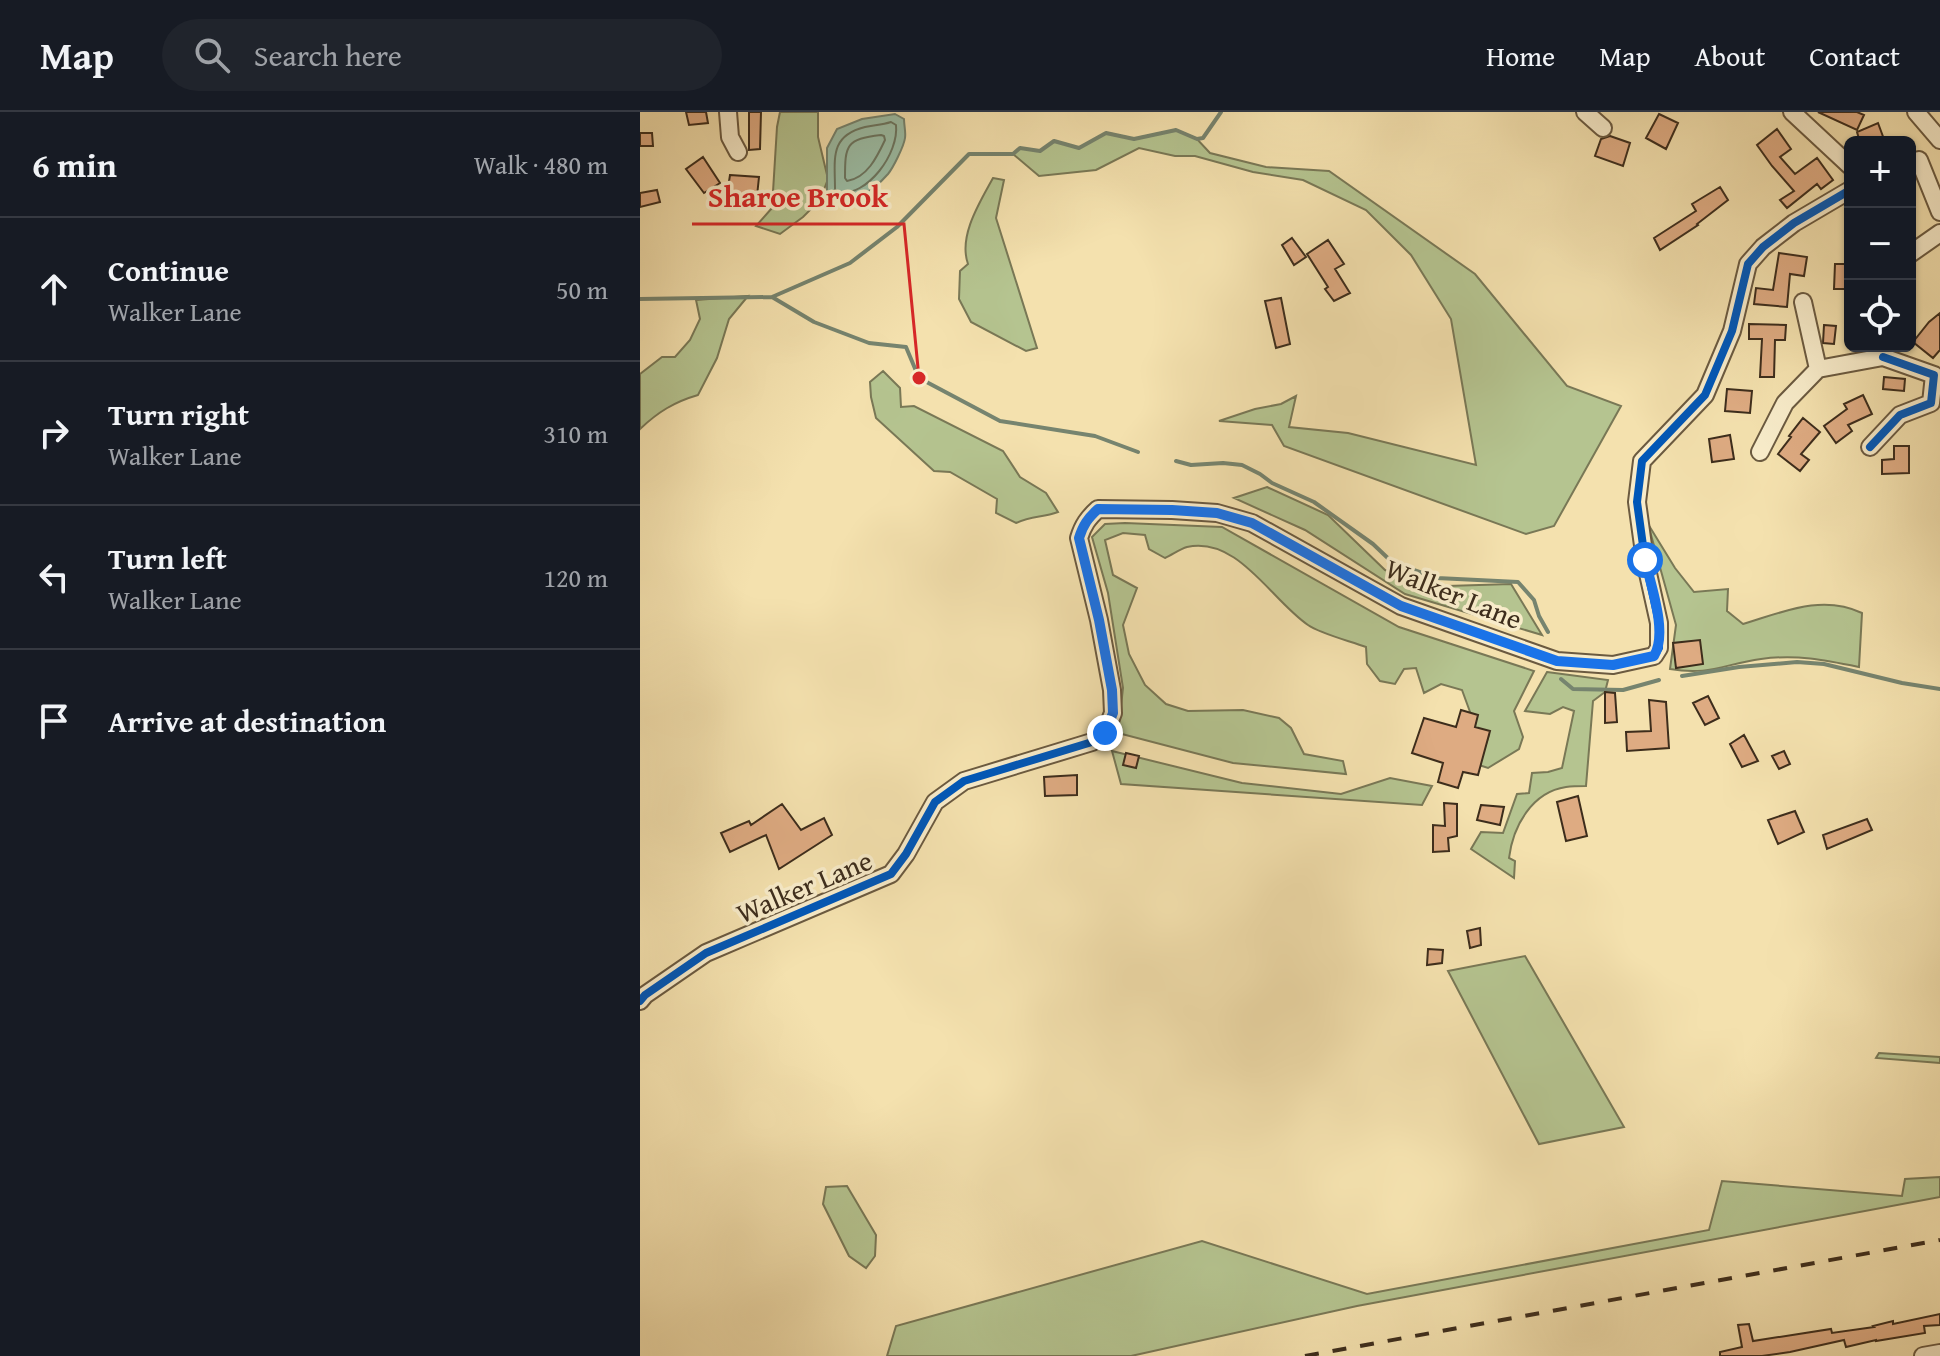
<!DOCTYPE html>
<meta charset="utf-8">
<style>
body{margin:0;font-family:"Gentium Book Plus",serif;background:#20242c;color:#f1f3f6}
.controls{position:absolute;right:24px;top:24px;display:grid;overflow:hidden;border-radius:12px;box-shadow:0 2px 6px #0004}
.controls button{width:72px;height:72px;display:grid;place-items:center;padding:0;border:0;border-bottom:2px solid #363941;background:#171b24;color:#f1f3f6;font:40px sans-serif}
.stop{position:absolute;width:24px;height:24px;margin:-18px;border:6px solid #1a73e8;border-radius:50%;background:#fff}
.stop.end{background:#1a73e8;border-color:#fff;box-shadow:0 2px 8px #0008}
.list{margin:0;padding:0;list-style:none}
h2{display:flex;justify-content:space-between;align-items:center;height:104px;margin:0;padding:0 32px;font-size:34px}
h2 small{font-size:26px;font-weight:400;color:#9ea1a6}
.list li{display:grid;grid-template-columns:52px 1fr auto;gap:24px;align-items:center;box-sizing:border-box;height:144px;padding:0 32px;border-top:2px solid #363941}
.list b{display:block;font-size:30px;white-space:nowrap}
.list p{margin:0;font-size:26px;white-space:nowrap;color:#9ea1a6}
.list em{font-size:26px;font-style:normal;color:#9ea1a6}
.icon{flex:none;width:44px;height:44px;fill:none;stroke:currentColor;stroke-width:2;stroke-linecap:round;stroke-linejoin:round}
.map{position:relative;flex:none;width:1300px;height:1244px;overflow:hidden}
header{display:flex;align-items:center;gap:48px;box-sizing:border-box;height:112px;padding:0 40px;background:#171b24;border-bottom:2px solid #363941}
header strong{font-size:38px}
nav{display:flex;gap:44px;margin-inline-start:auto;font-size:28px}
.search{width:560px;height:72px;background:#20242c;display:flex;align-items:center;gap:20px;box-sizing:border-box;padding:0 28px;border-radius:44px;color:#9ea1a6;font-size:30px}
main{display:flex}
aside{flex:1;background:#171b24}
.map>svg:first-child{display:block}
.green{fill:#b5c490;stroke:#797856;stroke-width:2}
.water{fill:#9cbea6;stroke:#76846f;stroke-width:2}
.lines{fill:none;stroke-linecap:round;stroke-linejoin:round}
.shore{stroke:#6c7661;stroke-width:2}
.stream{stroke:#76846f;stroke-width:4}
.building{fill:#deab82;stroke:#3d2d1c;stroke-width:2}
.minor-casing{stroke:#6b5a40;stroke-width:20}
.minor{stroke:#f8ecca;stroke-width:16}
.rail{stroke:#3d2d1c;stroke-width:4;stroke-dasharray:14 14;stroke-linecap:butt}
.cycleway-casing{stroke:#f8ecca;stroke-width:13}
.cycleway{stroke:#0057b8;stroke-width:8}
.route{stroke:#1a73e8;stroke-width:10}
.labels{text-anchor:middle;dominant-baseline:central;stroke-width:7;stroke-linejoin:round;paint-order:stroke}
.street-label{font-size:28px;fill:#3d2d1c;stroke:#f8ecca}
.leader{fill:none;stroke:#d62828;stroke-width:3}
.callout-dot{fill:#d62828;stroke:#f8ecca;stroke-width:3}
.callout-label{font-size:30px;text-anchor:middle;font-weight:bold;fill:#d62828;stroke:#f8ecca;stroke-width:7;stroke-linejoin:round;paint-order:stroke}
</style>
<header>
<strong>Map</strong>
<div class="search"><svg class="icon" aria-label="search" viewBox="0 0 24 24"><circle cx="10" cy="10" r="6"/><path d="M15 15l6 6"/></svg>Search here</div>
<nav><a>Home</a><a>Map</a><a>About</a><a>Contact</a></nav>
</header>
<main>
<aside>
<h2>6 min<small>Walk · 480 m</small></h2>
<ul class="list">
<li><svg class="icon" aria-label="ahead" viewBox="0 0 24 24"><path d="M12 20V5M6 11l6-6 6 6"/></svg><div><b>Continue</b><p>Walker Lane</p></div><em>50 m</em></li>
<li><svg class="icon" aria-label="right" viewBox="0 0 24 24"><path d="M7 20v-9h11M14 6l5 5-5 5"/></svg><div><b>Turn right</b><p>Walker Lane</p></div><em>310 m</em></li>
<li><svg class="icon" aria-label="left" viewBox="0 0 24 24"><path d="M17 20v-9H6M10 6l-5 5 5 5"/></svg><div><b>Turn left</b><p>Walker Lane</p></div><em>120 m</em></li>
<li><svg class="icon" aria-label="arrive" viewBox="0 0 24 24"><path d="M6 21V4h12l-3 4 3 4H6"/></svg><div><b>Arrive at destination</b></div></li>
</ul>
</aside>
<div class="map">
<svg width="1300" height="1244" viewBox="0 0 1300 1244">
<rect width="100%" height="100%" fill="#f4e1ae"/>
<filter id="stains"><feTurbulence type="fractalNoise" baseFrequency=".0025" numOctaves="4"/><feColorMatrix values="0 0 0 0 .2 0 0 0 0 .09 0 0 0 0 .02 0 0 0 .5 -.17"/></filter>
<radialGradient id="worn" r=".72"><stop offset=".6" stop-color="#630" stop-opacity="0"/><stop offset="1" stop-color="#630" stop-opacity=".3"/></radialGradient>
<path class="green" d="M140,0H178V25L188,67L180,88L163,105L140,122L116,114L132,96L137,15Z
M536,18L557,27L570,41L626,55L689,59L835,162L927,274L981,294L914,414L886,422L644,334L632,313L579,309L615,297L641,292L656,284L649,315L708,321L836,353L811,207L771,143L726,98L663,68L613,60L555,44H535L499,36L456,58L399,64L373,42L380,36L400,39L414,29L439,36L466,21L494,27Z
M353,66L364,68L356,106L397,236L386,239L331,210L319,187L320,159L328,152C318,124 340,90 353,66Z
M108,184L89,207L77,246L58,283C34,290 18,300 0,317V262L22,245H35L50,228L60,207L56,188Z
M243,259L260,276L261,295L274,294L363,339L380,365L406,381L418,400C402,406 392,403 376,411L356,401L357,387L310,360L294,359L236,306L231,285L230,270Z
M627,375L688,403L745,458L807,474L871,472L902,523L765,482L665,418L594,386Z
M485,411L582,415L759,515L894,559L874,599L883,625L879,637L848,656L839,653L849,623L837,619L822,578L801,572L784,581L776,556L764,557L755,572L740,569L727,552L726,535C710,529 681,522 668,513C631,488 598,424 547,435C540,437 532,443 525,446L509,437L505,423L483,421L465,428L473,463L497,476L483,513L489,542L505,573L526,592L548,599L603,598L639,606L651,616L664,642L703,649L706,662L593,651L478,621L483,576L468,481L452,425L465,412Z
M1008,412L1035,456L1054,480L1088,477L1087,499L1103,512C1143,500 1182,482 1222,501L1219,555C1185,548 1156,542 1121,547C1084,552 1069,564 1030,557L1036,513Z
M907,560L968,568L965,580L953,589L946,674C939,674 933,674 926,675C892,680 873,714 869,746L875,749L874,766L831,737L841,720L863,721L877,682L889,681L892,661L908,660L922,656L934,599L923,595L910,602L885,599Z
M472,639L602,671L701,682L750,666L792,674L782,693L481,672Z
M885,844L984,1015L899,1032L808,859Z
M1239,941L1300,945V951L1236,946Z
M1300,1065V1085L717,1194L491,1244H247L256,1214L562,1129L727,1182L1069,1118L1082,1069L1262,1084L1265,1067Z
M207,1074L236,1123L235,1144L226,1156L209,1144L183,1092L186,1075Z"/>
<path class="water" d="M255,2L264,7C264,13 266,21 265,26C264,34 253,56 248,62C234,78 206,100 187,83V36L197,17L222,7Z"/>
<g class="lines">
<path class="shore" d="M251,10L256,13C259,41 228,85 197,81L195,77C195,47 189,24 225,15C234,13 242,13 251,10Z
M241,23L244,24L245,28C237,45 227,66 207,69L205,66C205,33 206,27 241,23Z"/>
<path class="stream" d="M132,185L210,151L257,115L329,42H373L380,36L400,39L414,29L439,36L466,21L494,27L536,18L557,27L563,26L581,0
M0,187L132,185L174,210L229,231L266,235L279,266L360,309L455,324L498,340
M536,349L551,353L583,351L602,353L620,362L632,371L674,390L733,432L753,451L797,466L878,470L894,488L899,504L908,520
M1042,564L1099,555L1157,550L1184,552L1262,571L1300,577
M921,567L933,577L983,578L1019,568"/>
</g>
<path class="building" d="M46,0H66L68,11L49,13Z
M109,0H121L120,37L109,38Z
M1178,0H1217L1224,3L1217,18Z
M1019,2L1038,11L1026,37L1006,26Z
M1238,11L1245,30H1220L1217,20Z
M1137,17L1151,37L1140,45L1155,62L1177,46L1193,68L1181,77L1177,72L1147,96L1140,88L1154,79L1132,54L1117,33Z
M0,21H12L13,34H0Z
M970,24L990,31L983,54L955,44L961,27Z
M63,45L80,71L64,81L46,57Z
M90,63L119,65L117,84L87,82Z
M1080,75L1088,88L1057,112L1058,113L1020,138L1014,126L1056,99L1052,92Z
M17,78L20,90L0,95V81Z
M652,126L666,145L654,153L642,133Z
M688,128L704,152L695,157L710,181L694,189L685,177L688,175L667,142Z
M1139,141L1167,145L1164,164L1150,162L1147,195L1114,192L1116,176L1133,178Z
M1195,152H1210V177H1194Z
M641,186L650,232L636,236L625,189Z
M1300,201V238L1293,246L1273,230L1289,210Z
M1109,212L1146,213L1145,228H1135L1134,265H1120L1122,227H1109Z
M1184,213L1196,214L1194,232L1183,231Z
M1244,265L1265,267L1264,279L1243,277Z
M1087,277L1112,279L1110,301L1085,299Z
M1223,283L1232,302L1208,313L1212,319L1196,331L1184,314L1207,297L1204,292Z
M1163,306L1180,320L1161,342L1169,348L1160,359L1138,342L1151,325L1149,324Z
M1090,323L1094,347L1072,350L1069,327Z
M1254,334H1269V361L1242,362V348L1254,347Z
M1060,528L1063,552L1036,556L1033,531Z
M965,580L975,581L977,610L965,611Z
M1068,584L1079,606L1065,613L1053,591Z
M1009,588L1026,590L1029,636L987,639L986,620L1011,619Z
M821,598L838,603L835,615L850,619L838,663L823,660L818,676L798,670L803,651L772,641L784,606L816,615Z
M1104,623L1118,649L1102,655L1090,632Z
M1144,639L1150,652L1139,657L1132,644Z
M486,641L499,644L496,656L483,653Z
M437,663V683L405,684L404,665Z
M938,684L947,724L926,729L917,690Z
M804,691L817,692V724L808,726L809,739L793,740V713L805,714Z
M142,692L161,718L184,706L192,723L139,757L126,723L90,740L81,721L109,709L111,713Z
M841,693L864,695L860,713L837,708Z
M1155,699L1164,720L1138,732L1128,708Z
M1227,707L1232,718L1187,737L1183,723Z
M840,816L841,833L830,836L827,819Z
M788,837L803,838L802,851L787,853Z
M1300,1202V1213L1284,1214L1285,1221L1236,1229V1228L1206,1235L1204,1228L1150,1240L1122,1244H1080V1240L1102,1235L1098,1213L1109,1212L1113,1229L1191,1217L1192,1221L1234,1215L1233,1214L1253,1209V1212Z"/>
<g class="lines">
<g class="minor-casing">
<path id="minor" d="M88,0L90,25L98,40
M945,0L963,16
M1152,0L1210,54
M1276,0L1300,28
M1279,48L1300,100
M1270,142L1300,121
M1163,190L1178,257
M1230,335L1260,303L1291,291L1294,263L1243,245
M1120,340L1145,291L1178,257L1243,245L1242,234
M0,889L5,883L66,841L251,762L266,742L295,690L324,669L452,630L465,621L473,601L472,578L459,508L439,426C443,413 448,406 458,397L532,398L577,401L612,411L761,494L917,549L973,553L1014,544L1019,536V511L1005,448L997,390L1002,349L1065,283L1092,219L1108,152L1123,135L1154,111L1210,78
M1283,1244L1300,1241"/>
</g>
<use href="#minor" class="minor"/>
<path class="rail" d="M665,1244L1300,1128"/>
<g class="cycleway-casing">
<path id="cycleway" d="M1230,335L1260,303L1291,291L1294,263L1243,245
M0,889L5,883L66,841L251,762L266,742L295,690L324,669L452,630L465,621L473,601L472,578L459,508L439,426C443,413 448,406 458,397L532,398L577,401L612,411L761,494L917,549L973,553L1014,544L1019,536V511L1005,448L997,390L1002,349L1065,283L1092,219L1108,152L1123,135L1154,111L1210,78"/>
</g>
<use href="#cycleway" class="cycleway"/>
</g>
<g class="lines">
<path class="route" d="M465,621L473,601L472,578L459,508L439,426C443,413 448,406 458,397L532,398L577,401L612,411L761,494L917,549L973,553L1014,544C1028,521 1011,474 1005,448"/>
</g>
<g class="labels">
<g class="street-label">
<text transform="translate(814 481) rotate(22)">Walker Lane</text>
<text transform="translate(164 774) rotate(-23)">Walker Lane</text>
</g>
</g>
<path class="leader" d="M279 266L264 112H52"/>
<circle class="callout-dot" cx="279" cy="266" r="8"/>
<g class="callout-label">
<text x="158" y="95">Sharoe Brook</text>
</g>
<rect width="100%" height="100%" filter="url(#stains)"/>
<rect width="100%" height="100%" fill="url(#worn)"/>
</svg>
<div class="controls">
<button>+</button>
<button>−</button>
<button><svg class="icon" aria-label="locate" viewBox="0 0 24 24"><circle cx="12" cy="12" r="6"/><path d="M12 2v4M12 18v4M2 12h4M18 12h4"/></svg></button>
</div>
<div class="stop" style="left:1005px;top:448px"></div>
<div class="stop end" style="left:465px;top:621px"></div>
</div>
</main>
